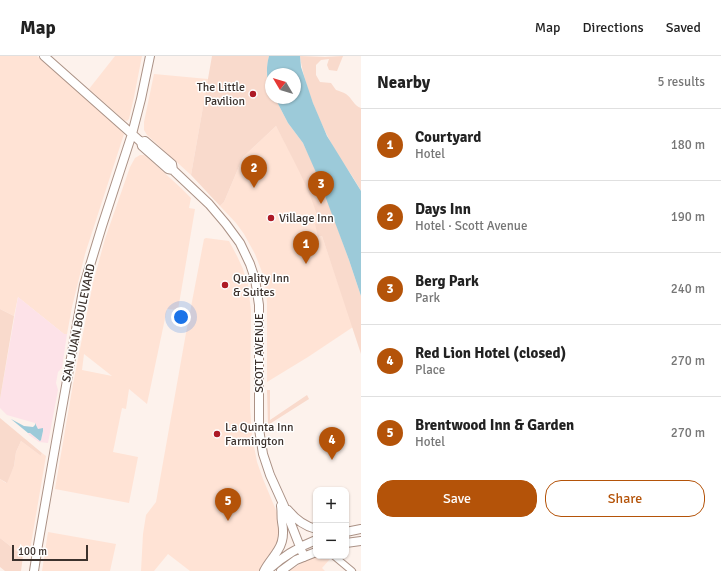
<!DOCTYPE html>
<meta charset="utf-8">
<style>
body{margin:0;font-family:Signika,sans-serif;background:#f6f6f6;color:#222}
.controls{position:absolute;right:12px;bottom:12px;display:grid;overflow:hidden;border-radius:8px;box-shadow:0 1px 3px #0004}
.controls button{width:36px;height:36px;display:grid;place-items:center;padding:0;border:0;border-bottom:1px solid #e0e0e0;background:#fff;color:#222;font:20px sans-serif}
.compass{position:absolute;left:265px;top:12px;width:36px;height:36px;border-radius:50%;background:#fff;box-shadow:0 1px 3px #0004;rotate:308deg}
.scale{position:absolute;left:12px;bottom:10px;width:76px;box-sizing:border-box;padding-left:4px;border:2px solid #3c322d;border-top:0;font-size:11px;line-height:14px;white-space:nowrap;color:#3c322d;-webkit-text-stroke:3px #fff;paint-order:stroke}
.you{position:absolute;left:181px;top:261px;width:14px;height:14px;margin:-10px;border:3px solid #fff;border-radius:50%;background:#1a73e8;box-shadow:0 0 0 6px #1a73e833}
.badge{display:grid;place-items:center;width:26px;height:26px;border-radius:50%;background:#b45309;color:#fff;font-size:13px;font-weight:700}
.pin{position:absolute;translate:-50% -33px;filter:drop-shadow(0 1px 2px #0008)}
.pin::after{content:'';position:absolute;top:21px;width:14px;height:12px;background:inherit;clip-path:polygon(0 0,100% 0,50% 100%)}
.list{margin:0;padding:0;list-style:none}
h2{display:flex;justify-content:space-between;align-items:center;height:52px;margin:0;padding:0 16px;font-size:17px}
h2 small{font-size:13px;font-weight:400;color:#767676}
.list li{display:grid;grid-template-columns:26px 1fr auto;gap:12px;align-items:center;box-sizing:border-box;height:72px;padding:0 16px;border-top:1px solid #e0e0e0}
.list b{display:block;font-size:15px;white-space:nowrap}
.list p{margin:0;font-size:13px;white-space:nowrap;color:#767676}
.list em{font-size:13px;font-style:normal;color:#767676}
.actions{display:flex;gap:8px;padding:12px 16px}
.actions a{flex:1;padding:9px 0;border:1px solid #b45309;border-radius:16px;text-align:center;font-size:14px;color:#b45309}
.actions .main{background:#b45309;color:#fff}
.map{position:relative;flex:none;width:361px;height:515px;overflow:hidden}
header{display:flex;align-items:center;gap:24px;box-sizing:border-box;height:56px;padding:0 20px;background:#fff;border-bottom:1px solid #e0e0e0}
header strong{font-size:19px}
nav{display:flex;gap:22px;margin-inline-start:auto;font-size:14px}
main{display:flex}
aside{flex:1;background:#fff}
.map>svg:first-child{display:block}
.built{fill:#ffe3d5;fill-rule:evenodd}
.medical{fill:#fde2e8}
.green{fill:#f9dacc}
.water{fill:#9ccad9}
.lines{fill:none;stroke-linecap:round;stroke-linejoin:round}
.minor-casing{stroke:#ab9286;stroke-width:8}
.major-casing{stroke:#ab9286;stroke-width:10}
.minor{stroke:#fff;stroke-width:6}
.major{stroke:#fff;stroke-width:8}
.poi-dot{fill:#ad1a26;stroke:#fff;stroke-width:1.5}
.labels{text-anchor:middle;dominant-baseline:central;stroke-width:3;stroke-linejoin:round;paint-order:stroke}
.poi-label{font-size:12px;fill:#3c322d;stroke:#fff;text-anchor:start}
.street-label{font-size:12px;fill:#3c322d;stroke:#fff}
</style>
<header>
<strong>Map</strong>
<nav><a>Map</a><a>Directions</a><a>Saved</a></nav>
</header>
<main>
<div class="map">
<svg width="361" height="515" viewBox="0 0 361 515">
<rect width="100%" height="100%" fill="#fdf2ec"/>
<path class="built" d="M0,0H37L102,56L124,78L85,198L72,251L67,278H64L18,241L14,260L0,253Z
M115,0H142L134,41L129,63L127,65L124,64L89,33Z
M154,18L208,23L191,119L147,79L144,74V66Z
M276,70L302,119L315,150L319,166V181L322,180L353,271L308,301L267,326V247L266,234L262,216L255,198L244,178L236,167L220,150L224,146L243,101Z
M140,99H144L148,102L181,132L191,142L189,152L195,153L178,254L167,253L147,348L129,333L126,353L122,352L113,396L138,401L129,447L55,433L73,328L93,227L105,183L130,111L135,102ZM84,298L112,320L82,314Z
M206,182L229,185L237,200L243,213L248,229L251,255L250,350L252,380L257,406L263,423L278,459L281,478L275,495L259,515H190L168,498L154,515H141L143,478L146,459L156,446L186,277L204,183Z
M21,385L41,400L42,397L46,400L29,500H23L0,482V423L6,427L14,410L16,396Z
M48,476L116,488L110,515H42Z
M317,500L329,501H328L330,503L322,512L325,515H289L302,507Z"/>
<path class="medical" d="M18,241L64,278H67L62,312L58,316L56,327L58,334L48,387L39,386L29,379L28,377H30L38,384H41L43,375L40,373H38L35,367L7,359L0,352V343Z"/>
<path class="green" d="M212,0H269C267,7 266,22 268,29C270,35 271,36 271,42H275L288,67L303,87L319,121L349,204L361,240V298L322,180L318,181L315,168L319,166C310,132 292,102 276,70L243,101L224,146L220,150L191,119Z
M300,0L325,1L343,0L337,15L329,14L327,9L329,3L321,4L316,9V19L320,26L331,27L336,34C339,35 343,36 346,38C352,42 354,50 361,52V135C351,116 336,99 327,79C316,57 303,24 300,0Z
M0,253L14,260L0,343Z
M267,334H270V364L307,339L309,343L268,369Z
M0,362L42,397L41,400L21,385L16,396L14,410L7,427L0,423Z
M0,482L23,500L21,515H5L0,511Z"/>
<path class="water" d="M269,0H300L301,11L313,47L327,80L361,135V240L349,204L318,121L303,87L288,67L275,42H295V18H271V34C266,25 266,10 269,0Z
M11,363L24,370L33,371L35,369V367L38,373L43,372V375L41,384L40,385L30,377H28Z"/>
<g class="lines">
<g class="minor-casing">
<path id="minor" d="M334,500L352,515"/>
</g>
<g class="major-casing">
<path id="major" d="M44,0L141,86L142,90L168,113L173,114
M141,86L145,85L172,108L173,114L209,148L226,168L240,187L250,208L255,223L259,249V373L263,398L270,419L284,450L304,501
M288,454C296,464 304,470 316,473
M346,476L361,473
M346,487L361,485
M34,515L38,489L56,386L84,229L102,170L132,78L141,43L150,0
M264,515C268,507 274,501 278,494C284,485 284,476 282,466C281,461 282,455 281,450
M267,515C281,502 298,491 316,484
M281,515L296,504L316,496"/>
</g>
<use href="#minor" class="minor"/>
<use href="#major" class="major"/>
</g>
<g class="poi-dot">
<circle cx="253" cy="38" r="4"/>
<circle cx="271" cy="162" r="4"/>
<circle cx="225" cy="229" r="4"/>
<circle cx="217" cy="378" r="4"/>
</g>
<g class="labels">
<g class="poi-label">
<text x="245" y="31" text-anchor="end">The Little<tspan x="245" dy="14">Pavilion</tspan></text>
<text x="279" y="162">Village Inn</text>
<text x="233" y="222">Quality Inn<tspan x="233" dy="14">&amp; Suites</tspan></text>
<text x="225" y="371">La Quinta Inn<tspan x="225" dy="14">Farmington</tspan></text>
</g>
<g class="street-label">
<text transform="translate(79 267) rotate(-78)">SAN JUAN BOULEVARD</text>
<text transform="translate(259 297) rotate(-90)">SCOTT AVENUE</text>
</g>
</g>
</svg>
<div class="controls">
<button>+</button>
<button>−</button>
</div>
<svg class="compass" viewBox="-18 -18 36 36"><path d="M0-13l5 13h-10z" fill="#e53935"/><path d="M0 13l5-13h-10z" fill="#767676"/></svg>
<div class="scale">100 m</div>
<div class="you"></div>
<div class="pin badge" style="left:306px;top:208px">1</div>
<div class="pin badge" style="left:254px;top:132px">2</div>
<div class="pin badge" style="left:321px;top:148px">3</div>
<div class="pin badge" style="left:332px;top:404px">4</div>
<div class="pin badge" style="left:228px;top:465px">5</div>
</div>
<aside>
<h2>Nearby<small>5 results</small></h2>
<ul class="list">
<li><span class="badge">1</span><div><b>Courtyard</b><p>Hotel</p></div><em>180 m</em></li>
<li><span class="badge">2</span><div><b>Days Inn</b><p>Hotel · Scott Avenue</p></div><em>190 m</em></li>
<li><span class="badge">3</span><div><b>Berg Park</b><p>Park</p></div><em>240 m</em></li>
<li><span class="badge">4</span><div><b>Red Lion Hotel (closed)</b><p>Place</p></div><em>270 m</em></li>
<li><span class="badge">5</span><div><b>Brentwood Inn &amp; Garden</b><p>Hotel</p></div><em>270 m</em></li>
</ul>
<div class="actions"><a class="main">Save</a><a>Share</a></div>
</aside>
</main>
